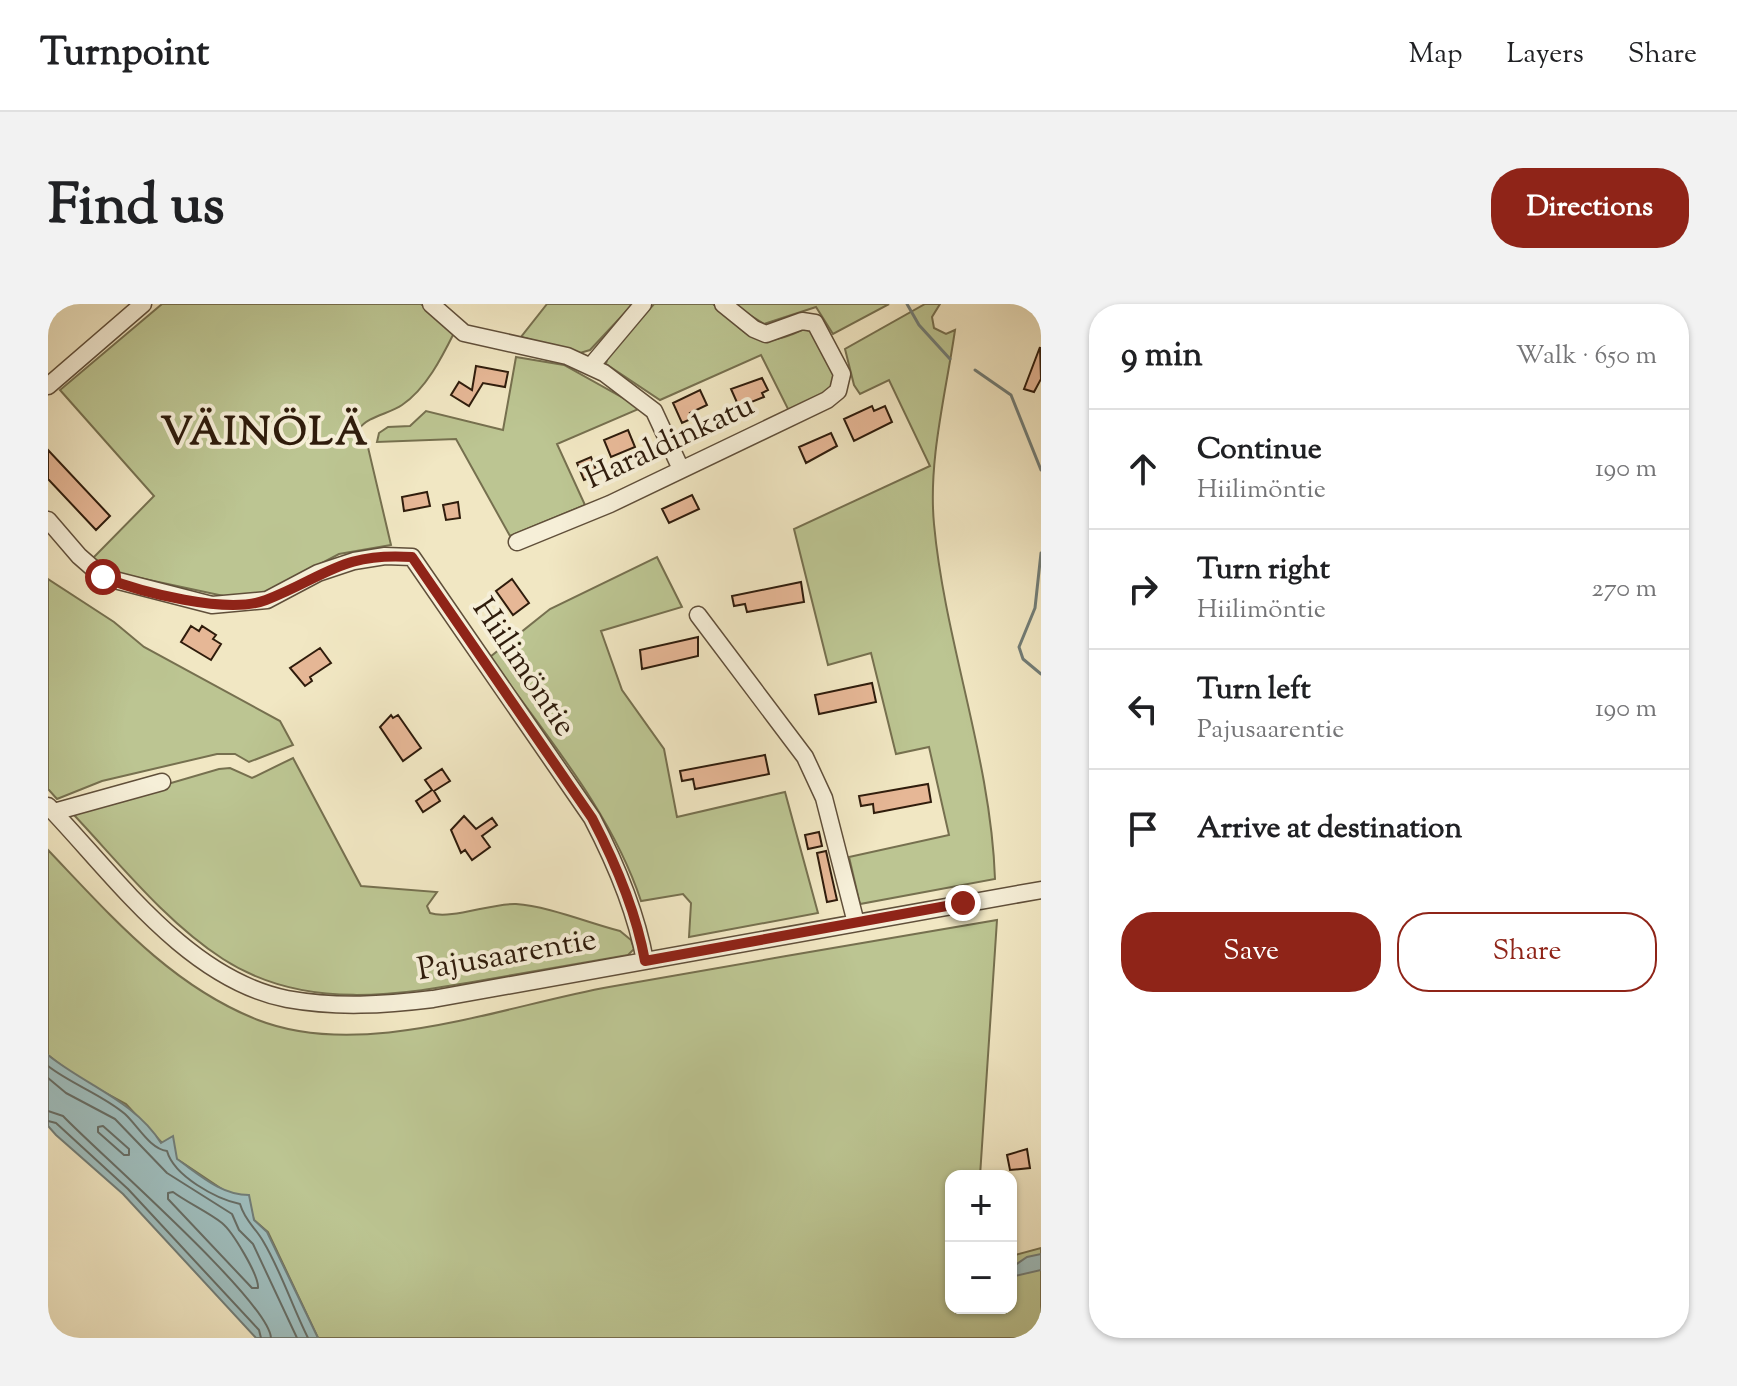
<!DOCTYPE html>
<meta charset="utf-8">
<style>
body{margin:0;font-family:"Sorts Mill Goudy",serif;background:#f2f2f2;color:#202124}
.controls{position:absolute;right:24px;bottom:24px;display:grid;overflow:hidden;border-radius:16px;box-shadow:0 2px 6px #0004}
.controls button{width:72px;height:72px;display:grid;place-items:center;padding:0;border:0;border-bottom:2px solid #e0e0e0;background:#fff;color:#202124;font:40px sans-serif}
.stop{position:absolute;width:24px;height:24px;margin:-18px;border:6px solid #8f2418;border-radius:50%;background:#fff}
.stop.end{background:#8f2418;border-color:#fff;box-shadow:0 2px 8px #0008}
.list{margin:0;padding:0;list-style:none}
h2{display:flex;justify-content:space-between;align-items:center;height:104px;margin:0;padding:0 32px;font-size:34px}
h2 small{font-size:26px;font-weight:400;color:#757577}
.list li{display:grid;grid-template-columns:52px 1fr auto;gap:24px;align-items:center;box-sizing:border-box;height:120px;padding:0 32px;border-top:2px solid #e0e0e0}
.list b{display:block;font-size:30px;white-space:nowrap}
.list p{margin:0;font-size:26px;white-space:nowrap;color:#757577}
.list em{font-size:26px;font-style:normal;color:#757577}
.actions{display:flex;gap:16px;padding:24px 32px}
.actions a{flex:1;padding:18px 0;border:2px solid #8f2418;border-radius:32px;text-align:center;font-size:28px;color:#8f2418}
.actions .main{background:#8f2418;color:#fff}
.icon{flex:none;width:44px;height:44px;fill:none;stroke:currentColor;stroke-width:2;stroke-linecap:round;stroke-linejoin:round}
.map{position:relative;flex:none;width:993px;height:1034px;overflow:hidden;border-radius:32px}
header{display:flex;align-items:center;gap:48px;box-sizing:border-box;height:112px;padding:0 40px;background:#fff;border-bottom:2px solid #e0e0e0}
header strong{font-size:38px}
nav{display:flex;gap:44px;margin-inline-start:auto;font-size:28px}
.intro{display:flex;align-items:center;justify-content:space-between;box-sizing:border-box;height:192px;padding:0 48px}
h1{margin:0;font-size:56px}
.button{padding:20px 36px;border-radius:32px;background:#8f2418;color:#fff;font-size:28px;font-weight:700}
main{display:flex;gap:48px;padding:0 48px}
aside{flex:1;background:#fff;border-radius:32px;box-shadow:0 2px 6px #0004}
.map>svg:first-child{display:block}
.green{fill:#bcc592;stroke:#76704f;stroke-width:2}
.water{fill:#9fbebe;stroke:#727d77;stroke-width:2}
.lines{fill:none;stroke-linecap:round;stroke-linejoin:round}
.shore{stroke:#676d65;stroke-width:2}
.stream{stroke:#727d77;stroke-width:3}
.building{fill:#e6b796;stroke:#2f1c0c;stroke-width:2}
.minor-casing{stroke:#604f3a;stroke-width:19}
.minor{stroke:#f6efd8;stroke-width:16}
.rail-casing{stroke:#2f1c0c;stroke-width:6}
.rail{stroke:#f6efd8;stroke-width:3;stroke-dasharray:9;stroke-linecap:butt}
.route{stroke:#8f2418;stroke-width:10}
.labels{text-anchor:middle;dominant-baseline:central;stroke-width:8;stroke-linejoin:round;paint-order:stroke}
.street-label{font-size:32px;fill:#2f1c0c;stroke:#f6efd8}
.district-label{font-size:40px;font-weight:bold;letter-spacing:2px;fill:#2f1c0c;stroke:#f6efd8}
</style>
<header>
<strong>Turnpoint</strong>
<nav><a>Map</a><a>Layers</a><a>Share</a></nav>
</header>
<div class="intro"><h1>Find us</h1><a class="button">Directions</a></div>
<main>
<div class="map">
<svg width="993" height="1034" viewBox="0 0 993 1034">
<rect width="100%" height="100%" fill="#f1e7c3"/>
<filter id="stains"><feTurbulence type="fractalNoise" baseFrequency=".0025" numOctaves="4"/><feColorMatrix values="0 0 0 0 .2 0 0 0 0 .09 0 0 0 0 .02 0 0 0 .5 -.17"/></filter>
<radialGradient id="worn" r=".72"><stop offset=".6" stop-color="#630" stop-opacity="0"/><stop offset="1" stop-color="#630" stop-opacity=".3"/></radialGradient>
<path class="green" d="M114,0H373L406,29C394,53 378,85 354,101C341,110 320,112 311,125L319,139L343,241L291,250L213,291L185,294L73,270L45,254L106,192L12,86Z
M499,0H585L542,46L532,49L473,33Z
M606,0H665C702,32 707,49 756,25L765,28L788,70L785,85L741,107L713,51L612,96L558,60L560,52Z
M684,0H841L785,30L768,3L716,20Z
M877,0H892L884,13L886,24L898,30L907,26C898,89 880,156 886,220C897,339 943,455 947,575L812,600L801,553L901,531L881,443L848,450L823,349L780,361L746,225L882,162L841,76L812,90L806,81L797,45Z
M468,53L516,61L593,104L509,140L537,201L462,232L408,135L329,138L331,129L340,123L362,122L378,107L455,126Z
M609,253L634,303L553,327L574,386L616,445L629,513L737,488L770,609L641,633L643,599L635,590L593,597C563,506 496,430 442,353L502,305Z
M0,275L66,318L96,343L232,417L245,441L201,458L187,450H169L54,477L9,495L0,485Z
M245,454L313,582L389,588L379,602L382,609C403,616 443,599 468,600C499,602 541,619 572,627L583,636L586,645L580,651C534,659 488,667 442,675C352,691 257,708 175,655C118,618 72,560 26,511L27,507L171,465L182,464L204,474Z
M0,546C63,612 123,682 210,716C315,757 455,702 561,683C690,660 820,638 949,616L932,872H903V1004H963V952L993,944V1034H270L220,928L206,916L202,904L129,855L78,800L28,773L0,751Z"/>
<path class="water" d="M0,751C37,781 87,797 113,839L125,832L129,855C152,871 173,891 201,891L206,916L219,928L270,1034H208L75,890L8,831L0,822Z
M993,950V966L963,973V964L979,953Z"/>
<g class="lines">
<path class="shore" d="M0,762C23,780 55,791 77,810C90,822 102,845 119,847C126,872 168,895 192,900C197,917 207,923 215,937C233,967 244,1002 260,1034
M0,774L18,789L67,815L119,869L184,910L191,926L205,940L249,1034
M0,807L15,812C48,847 221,997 223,1034
M0,817L8,819L80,885L211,1026L213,1034
M55,822L81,845V851H76L50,828V823Z
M120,889L125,888C140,899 160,908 174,919C184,927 211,971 210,984H204L120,895Z"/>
<path class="stream" d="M859,0L871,21L902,55
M927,66L963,91L993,166
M993,249L987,304L971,343L975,355L993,370"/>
</g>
<path class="building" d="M992,43L993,75L986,88L976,85Z
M428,62L460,68L457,83L435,79L421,102L403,91L411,78L424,86Z
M714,74L720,86L714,89L716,93L691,103L683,85Z
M652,86L659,101L642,109L645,114L634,119L625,99Z
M824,102L826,107L837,102L844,118L806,137L796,115Z
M580,126L587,143L563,153L556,136Z
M783,129L789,142L758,159L751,143Z
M0,146L62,212L48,226L0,175Z
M543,153L550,171L536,176L529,159Z
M379,188L382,202L356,207L354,193Z
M644,191L651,205L621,219L614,205Z
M410,198L412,214L398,216L395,201Z
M464,275L481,299L465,311L448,287Z
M753,278L756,298L699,308L697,300L686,302L684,292Z
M143,322L151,327L154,322L168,331L165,335L173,340L163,356L133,338Z
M650,333V352L594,365L592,346Z
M272,344L283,359L262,373L264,377L257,382L242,364Z
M824,379L828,398L771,410L767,391Z
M343,411L345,414L350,411L373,444L355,457L332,423Z
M717,451L721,470L647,485L645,475L634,477L632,467Z
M394,465L402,477L386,487L392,497L375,508L368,497L384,486L377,476Z
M880,480L883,498L826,509L825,500L813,502L811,492Z
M416,512L428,525L444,514L449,521L434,532L442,543L424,556L417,546L413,549L403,526Z
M771,528L774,542L760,545L757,531Z
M778,547L789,596L779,598L769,549Z
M979,845L982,864L962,866L959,851Z"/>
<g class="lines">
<g class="minor-casing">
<path id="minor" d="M383,0L416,29L519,52L556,69L606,107L632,163
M543,62L595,0
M0,82L95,0
M0,216L31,252L55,273L164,301L219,296L270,269L306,257L337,252L364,253L544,514C567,558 588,607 597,657
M469,238L562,200L779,96L790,87L794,70L767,19L754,17L718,30L706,25L675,0
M650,311L757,453L776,494L808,619
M0,502C67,572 139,675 239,695C289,704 336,701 385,695L993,586
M6,508L114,478"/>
</g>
<use href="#minor" class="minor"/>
<g class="rail-casing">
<path id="rail" d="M0,1020L10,1034"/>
</g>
<use href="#rail" class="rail"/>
</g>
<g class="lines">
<path class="route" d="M55,273C92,288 180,311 218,296C277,273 294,248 364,253L544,514C567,558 588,607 597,657L915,599"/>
</g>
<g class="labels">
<g class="street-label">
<text transform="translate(622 139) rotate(-25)">Haraldinkatu</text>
<text transform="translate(475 364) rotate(56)">Hiilimöntie</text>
<text transform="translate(459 652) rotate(-10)">Pajusaarentie</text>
</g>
<g class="district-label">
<text x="217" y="130">VÄINÖLÄ</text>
</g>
</g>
<rect width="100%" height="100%" filter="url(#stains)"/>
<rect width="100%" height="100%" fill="url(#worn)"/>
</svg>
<div class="controls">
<button>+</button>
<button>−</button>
</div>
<div class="stop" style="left:55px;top:273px"></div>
<div class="stop end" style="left:915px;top:599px"></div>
</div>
<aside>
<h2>9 min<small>Walk · 650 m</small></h2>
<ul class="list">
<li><svg class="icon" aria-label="ahead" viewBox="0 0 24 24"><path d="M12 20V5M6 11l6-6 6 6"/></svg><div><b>Continue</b><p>Hiilimöntie</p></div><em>190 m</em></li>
<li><svg class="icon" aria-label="right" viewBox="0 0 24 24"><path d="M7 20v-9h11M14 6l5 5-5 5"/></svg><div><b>Turn right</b><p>Hiilimöntie</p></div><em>270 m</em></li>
<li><svg class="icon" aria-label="left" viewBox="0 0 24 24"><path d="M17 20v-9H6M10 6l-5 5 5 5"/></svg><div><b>Turn left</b><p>Pajusaarentie</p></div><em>190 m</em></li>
<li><svg class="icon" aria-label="arrive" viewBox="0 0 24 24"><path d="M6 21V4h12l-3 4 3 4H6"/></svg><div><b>Arrive at destination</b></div></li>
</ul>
<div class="actions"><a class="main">Save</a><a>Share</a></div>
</aside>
</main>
